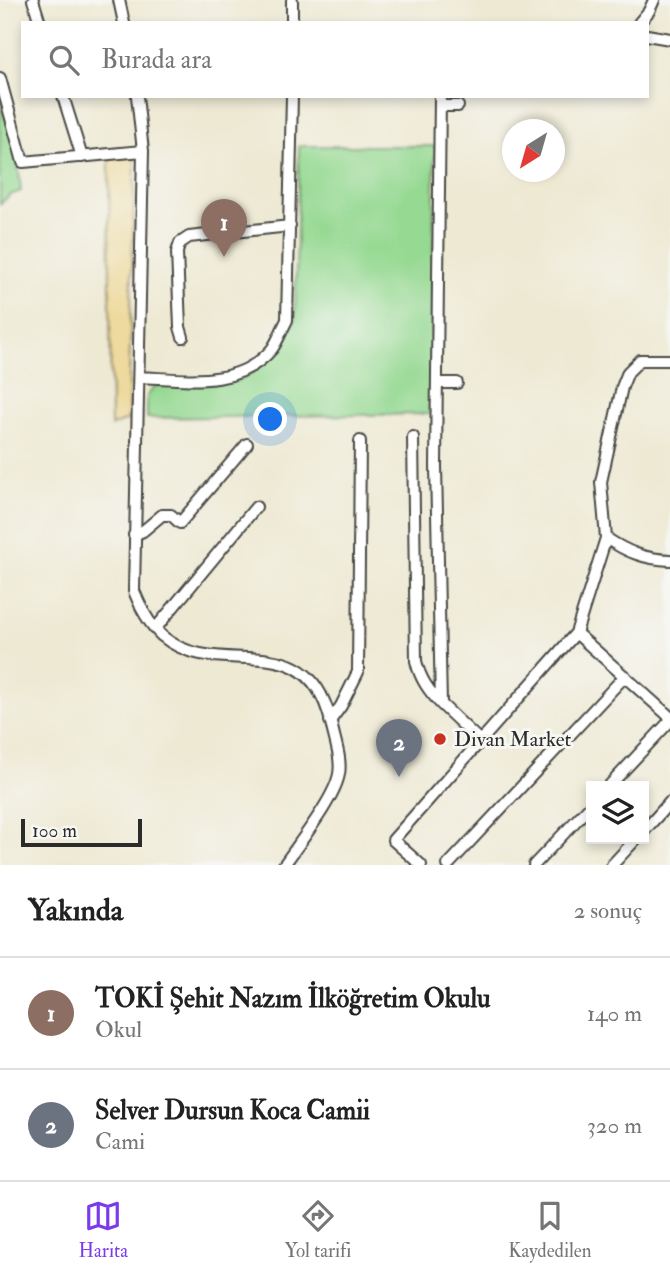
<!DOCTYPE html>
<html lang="tr">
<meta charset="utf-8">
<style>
body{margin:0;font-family:"IM FELL Double Pica",serif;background:#f2f2f2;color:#222}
.controls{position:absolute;right:21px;bottom:21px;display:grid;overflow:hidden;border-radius:0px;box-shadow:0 4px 10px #0003}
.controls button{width:63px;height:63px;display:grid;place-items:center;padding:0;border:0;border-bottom:2px solid #e0e0e0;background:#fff;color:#222;font:35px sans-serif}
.compass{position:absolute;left:502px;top:119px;width:63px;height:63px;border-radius:50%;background:#fff;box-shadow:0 4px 10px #0003;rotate:217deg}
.scale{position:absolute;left:21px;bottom:18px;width:121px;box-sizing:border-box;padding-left:7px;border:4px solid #2b2b2b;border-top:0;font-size:19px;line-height:24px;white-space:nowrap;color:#2b2b2b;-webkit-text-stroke:5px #f6f6f2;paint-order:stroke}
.you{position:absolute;left:271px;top:420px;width:24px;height:24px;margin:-18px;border:5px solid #fff;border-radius:50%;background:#1a73e8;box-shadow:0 0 0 10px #1a73e833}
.badge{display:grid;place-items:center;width:46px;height:46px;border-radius:50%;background:#7c3aed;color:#fff;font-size:23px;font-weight:700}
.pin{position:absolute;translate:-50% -58px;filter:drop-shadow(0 2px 4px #0008)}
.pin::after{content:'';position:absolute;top:37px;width:24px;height:21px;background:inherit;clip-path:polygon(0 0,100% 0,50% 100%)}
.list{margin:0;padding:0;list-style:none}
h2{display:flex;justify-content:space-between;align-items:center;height:91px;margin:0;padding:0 28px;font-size:30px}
h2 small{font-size:23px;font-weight:400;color:#767676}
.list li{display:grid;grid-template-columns:46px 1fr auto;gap:21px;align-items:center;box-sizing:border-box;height:112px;padding:0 28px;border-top:2px solid #e0e0e0}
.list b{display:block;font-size:26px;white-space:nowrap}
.list p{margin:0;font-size:23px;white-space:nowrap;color:#767676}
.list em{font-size:23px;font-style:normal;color:#767676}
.icon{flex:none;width:38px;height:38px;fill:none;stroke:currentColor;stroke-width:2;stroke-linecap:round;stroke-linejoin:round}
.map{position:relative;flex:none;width:670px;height:865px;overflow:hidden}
.search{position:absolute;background:#fff;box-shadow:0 4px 10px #0003;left:21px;right:21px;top:21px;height:77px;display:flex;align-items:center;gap:18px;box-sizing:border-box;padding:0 24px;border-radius:0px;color:#767676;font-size:26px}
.sheet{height:315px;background:#fff}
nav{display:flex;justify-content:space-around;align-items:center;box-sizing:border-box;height:98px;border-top:2px solid #e0e0e0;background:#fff;font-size:19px;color:#767676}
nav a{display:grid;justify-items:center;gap:4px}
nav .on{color:#7c3aed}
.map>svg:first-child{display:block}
.green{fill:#95d992;stroke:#60825e;stroke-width:2}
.sand{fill:#eeda9e;stroke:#8c8264;stroke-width:2}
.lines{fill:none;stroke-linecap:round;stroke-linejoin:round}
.minor-casing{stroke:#484844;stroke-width:14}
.minor{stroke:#fff;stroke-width:10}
.poi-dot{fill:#c8321e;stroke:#f6f6f2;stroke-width:2.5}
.labels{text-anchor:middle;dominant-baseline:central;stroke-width:6;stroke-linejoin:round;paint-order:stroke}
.poi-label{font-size:21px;fill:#2b2b2b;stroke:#f6f6f2;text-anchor:start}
</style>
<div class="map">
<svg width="670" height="865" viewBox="0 0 670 865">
<rect width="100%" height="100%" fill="#f6f6f2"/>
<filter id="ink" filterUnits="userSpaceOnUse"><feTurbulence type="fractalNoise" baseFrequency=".0143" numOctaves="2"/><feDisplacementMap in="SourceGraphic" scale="14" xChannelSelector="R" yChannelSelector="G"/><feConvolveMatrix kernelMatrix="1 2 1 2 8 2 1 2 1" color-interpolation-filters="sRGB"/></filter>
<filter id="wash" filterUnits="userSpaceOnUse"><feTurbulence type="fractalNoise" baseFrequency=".00686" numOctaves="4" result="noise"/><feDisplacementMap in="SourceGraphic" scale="28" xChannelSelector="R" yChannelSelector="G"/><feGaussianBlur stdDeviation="1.57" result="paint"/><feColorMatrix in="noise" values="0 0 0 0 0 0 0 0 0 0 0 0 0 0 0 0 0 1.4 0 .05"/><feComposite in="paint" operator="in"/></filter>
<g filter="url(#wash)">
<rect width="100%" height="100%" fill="#eee9d3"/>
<path class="green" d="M0,99L18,163L21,191L10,195L0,204Z
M299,146H435L430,414L147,418V396L154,387L165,383C185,383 206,386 226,383C255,379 287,345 295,318Z"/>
<path class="sand" d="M135,154L128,420L111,426L109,156Z"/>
</g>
<g filter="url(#ink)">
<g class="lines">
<g class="minor-casing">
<path id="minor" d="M33,0L40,23
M119,0L124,23
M292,23V0
M639,23L649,11L654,0
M647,35L670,39
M0,78L23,162L143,151
M63,96L82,157
M137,96L143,151L134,591C141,608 148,623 162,636C220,685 306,619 331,722C334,739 342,758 339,774C335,798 299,843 284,865
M440,96L436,466L441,704L480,741
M440,106H458
M183,337L180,327L177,252L180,243L189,237L290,226
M139,377C186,379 238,389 272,349C278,341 282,329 287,320L292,96
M437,383H457
M413,437L416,661C420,679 429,691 441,704
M134,535L143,531L162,515H171L180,523L247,444
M606,538C627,552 644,559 670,560
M156,628L256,507
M576,633L670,717
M330,721L341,706L358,672L360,441
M609,786L670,721
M644,831L670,802
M421,865L393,840L576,633L606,538L601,482L622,387L628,372L640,360H670
M448,865L625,676
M534,865L591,805
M612,865L636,839"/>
</g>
<use href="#minor" class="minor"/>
</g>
</g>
<circle class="poi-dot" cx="440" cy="739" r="7"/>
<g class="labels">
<g class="poi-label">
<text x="454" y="739">Divan Market</text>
</g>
</g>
</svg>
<div class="controls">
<button><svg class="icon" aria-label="layers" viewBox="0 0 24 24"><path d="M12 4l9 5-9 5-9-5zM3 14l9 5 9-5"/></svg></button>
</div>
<svg class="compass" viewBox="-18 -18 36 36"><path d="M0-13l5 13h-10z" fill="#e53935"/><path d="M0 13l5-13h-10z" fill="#767676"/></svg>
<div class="scale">100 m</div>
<div class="you"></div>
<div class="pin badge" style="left:224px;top:257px;background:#8d6e63">1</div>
<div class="pin badge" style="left:399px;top:777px;background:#6b7280">2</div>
<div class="search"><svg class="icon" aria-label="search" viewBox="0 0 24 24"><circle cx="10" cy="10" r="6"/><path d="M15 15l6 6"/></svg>Burada ara</div>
</div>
<section class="sheet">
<h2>Yakında<small>2 sonuç</small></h2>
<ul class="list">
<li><span class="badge" style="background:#8d6e63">1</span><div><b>TOKİ Şehit Nazım İlköğretim Okulu</b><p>Okul</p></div><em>140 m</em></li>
<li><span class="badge" style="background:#6b7280">2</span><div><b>Selver Dursun Koca Camii</b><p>Cami</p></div><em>320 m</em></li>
</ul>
</section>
<nav>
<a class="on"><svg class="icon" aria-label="map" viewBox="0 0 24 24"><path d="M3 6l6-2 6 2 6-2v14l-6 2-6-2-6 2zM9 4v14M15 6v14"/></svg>Harita</a>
<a><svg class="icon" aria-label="directions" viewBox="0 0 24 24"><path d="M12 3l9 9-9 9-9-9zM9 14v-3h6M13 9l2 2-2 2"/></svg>Yol tarifi</a>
<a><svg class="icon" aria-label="saved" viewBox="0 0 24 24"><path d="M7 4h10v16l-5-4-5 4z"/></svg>Kaydedilen</a>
</nav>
